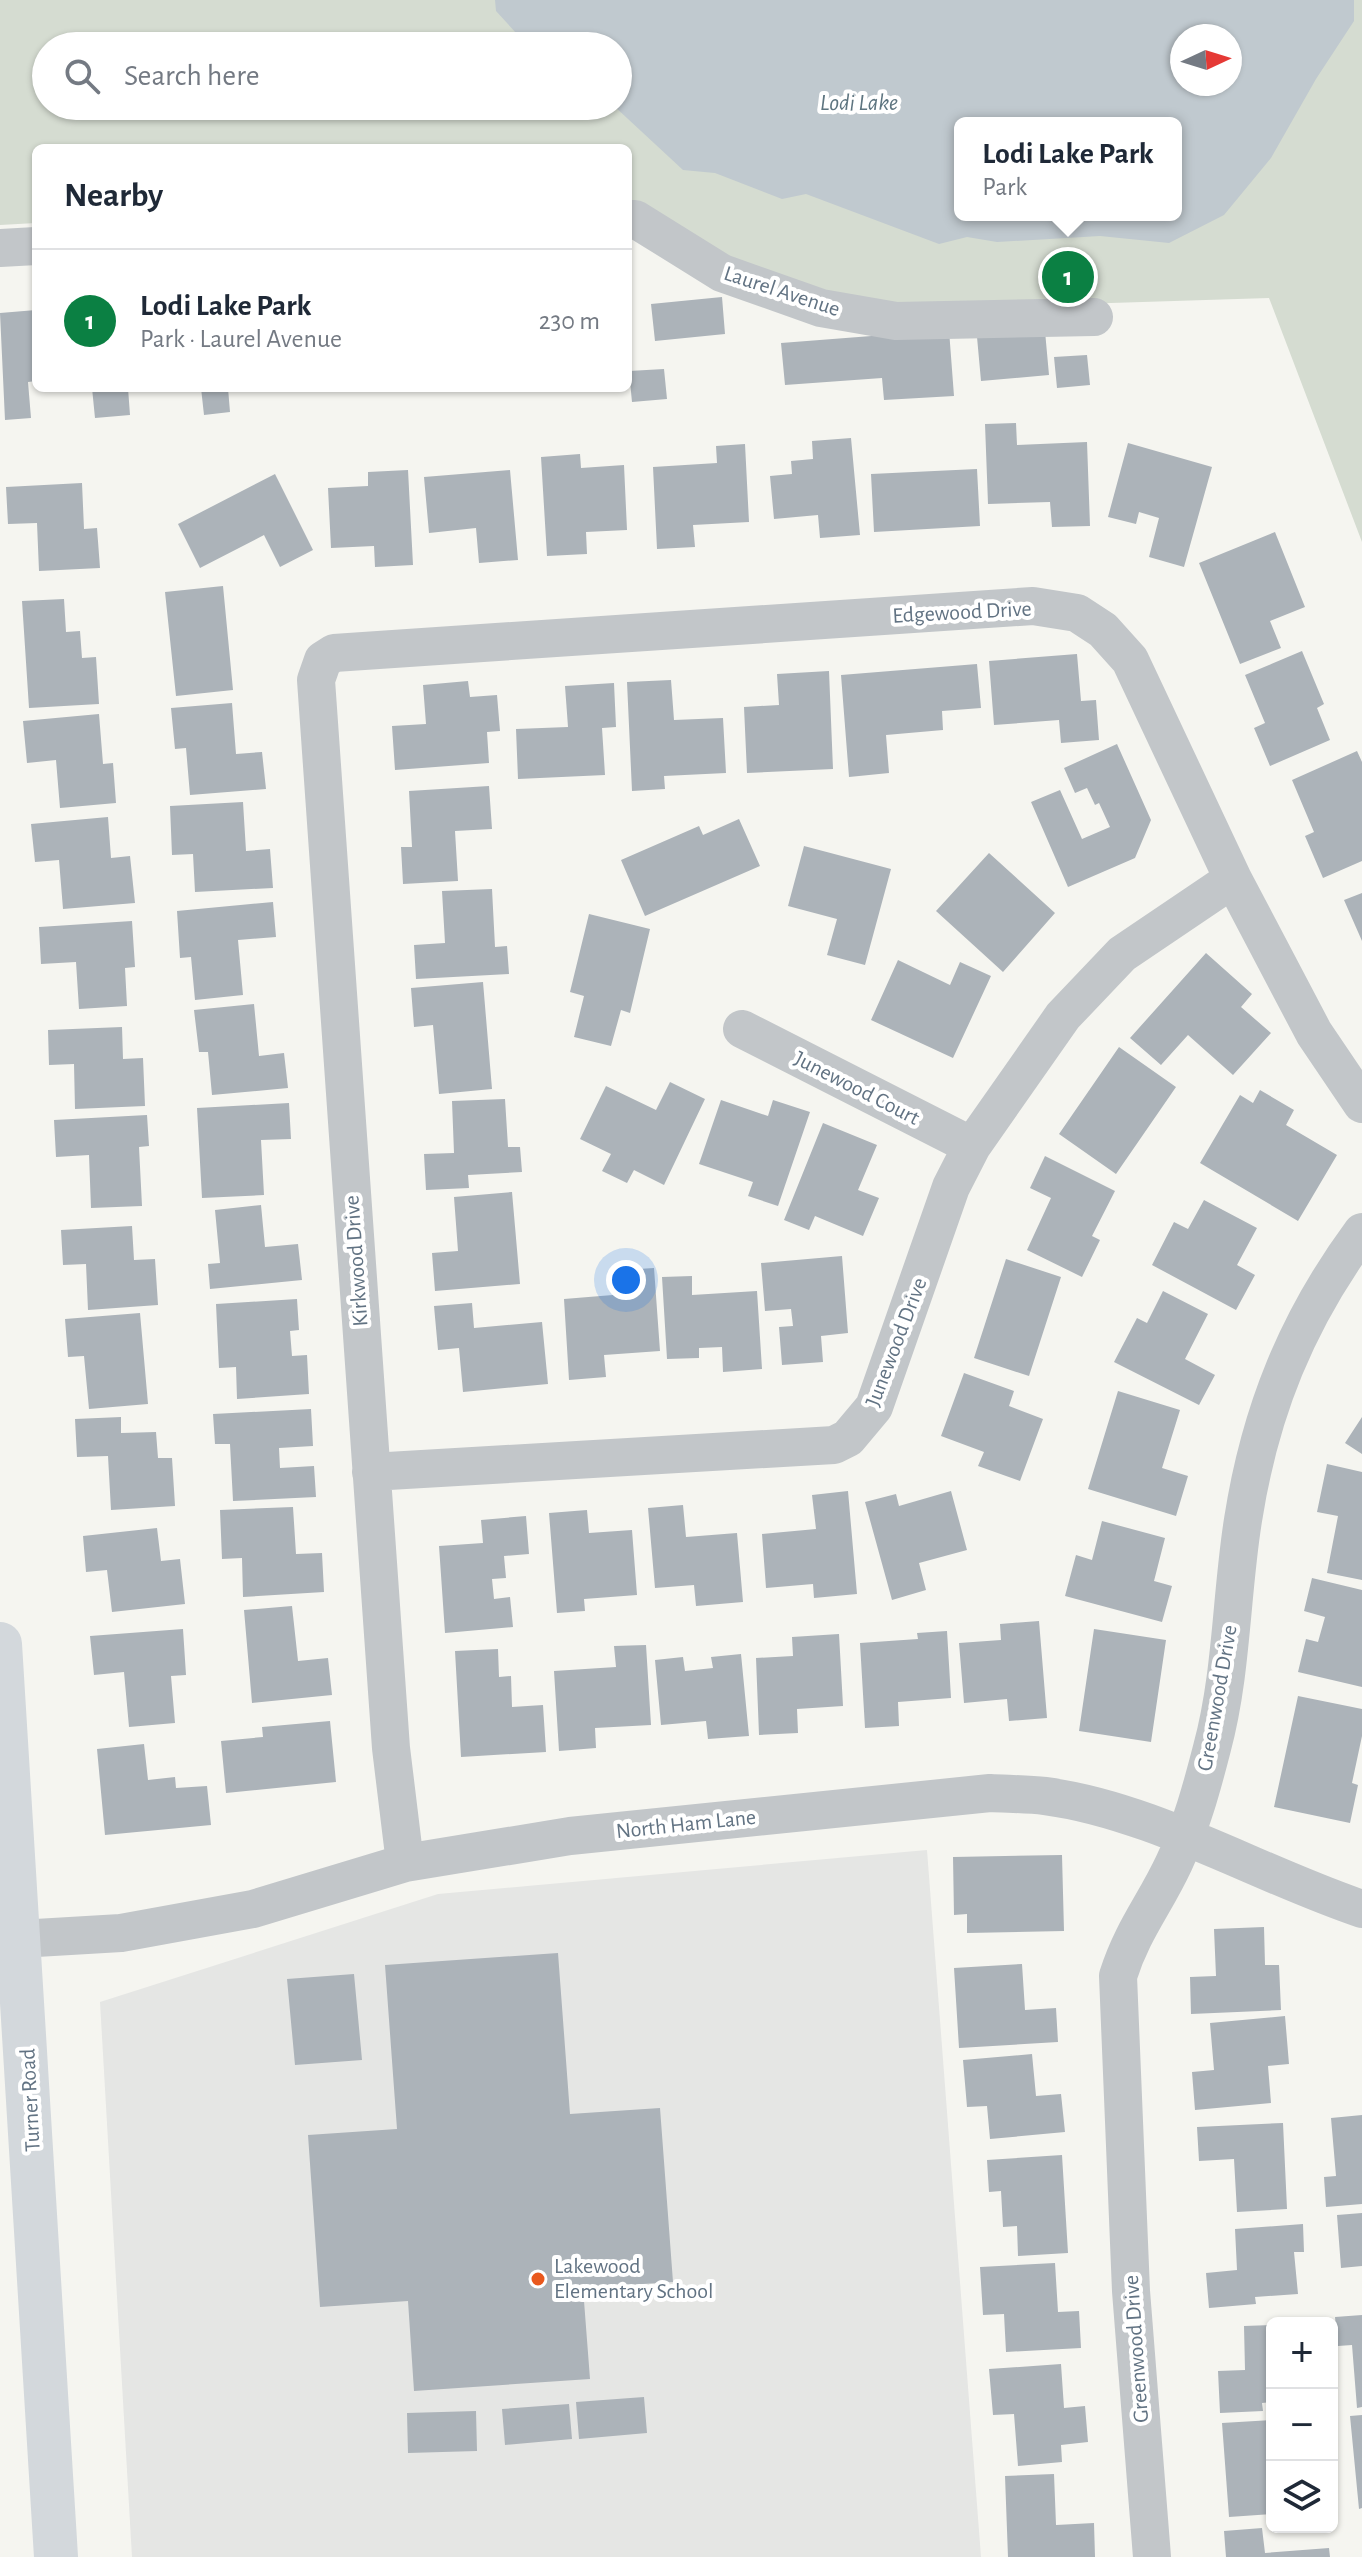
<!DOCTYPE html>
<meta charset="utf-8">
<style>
body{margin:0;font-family:"Alegreya Sans",sans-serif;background:#f6f6f7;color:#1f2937}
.controls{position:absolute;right:24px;bottom:24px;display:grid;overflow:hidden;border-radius:12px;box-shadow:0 2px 6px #0004}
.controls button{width:72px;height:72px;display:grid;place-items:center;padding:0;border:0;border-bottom:2px solid #e0e1e3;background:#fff;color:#1f2937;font:40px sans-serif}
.compass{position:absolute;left:1170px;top:24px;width:72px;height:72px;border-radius:50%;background:#fff;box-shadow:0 2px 6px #0004;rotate:86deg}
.you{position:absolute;left:626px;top:1280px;width:28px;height:28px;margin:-20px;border:6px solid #fff;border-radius:50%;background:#1a73e8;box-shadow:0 0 0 12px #1a73e833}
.badge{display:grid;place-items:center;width:52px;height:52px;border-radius:50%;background:#0b8043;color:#fff;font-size:26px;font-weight:700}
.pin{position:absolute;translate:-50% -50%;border:4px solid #fff;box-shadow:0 2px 8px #0006}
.popup{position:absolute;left:954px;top:117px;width:228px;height:104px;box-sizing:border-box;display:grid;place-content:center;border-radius:12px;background:#fff;filter:drop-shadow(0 2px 6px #0005);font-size:26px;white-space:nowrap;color:#747a83}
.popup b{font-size:30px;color:#1f2937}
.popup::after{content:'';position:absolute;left:50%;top:100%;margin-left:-16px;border:16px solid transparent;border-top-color:#fff}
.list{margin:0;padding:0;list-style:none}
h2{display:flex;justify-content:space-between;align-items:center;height:104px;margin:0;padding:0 32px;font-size:34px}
h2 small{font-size:26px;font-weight:400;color:#747a83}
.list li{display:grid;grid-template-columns:52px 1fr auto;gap:24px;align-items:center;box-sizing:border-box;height:144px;padding:0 32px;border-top:2px solid #e0e1e3}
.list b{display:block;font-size:30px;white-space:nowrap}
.list p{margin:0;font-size:26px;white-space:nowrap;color:#747a83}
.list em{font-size:26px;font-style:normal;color:#747a83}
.icon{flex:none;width:44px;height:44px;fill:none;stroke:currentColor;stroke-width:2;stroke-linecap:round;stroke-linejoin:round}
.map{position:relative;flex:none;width:1362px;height:2557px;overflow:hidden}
.search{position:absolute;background:#fff;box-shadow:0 2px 6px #0004;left:32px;top:32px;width:600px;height:88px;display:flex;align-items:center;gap:20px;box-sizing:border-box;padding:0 28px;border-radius:44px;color:#747a83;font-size:30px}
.panel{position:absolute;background:#fff;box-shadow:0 2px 6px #0004;left:32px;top:144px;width:600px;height:248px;border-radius:12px}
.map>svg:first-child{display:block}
.built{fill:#e5e6e4}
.green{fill:#d5dcd1;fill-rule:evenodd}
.water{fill:#c0c9cf;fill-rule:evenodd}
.building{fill:#acb3b9}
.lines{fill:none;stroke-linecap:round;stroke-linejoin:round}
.minor{stroke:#c2c6c9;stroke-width:38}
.major{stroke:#d3d8dc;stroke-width:44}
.poi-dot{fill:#e9581d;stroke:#fff;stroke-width:3}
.labels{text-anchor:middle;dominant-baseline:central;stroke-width:8;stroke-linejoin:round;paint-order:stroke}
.street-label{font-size:22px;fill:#627383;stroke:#fff}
.poi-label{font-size:22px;fill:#627383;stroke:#fff;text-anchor:start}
.water-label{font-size:24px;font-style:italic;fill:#5e7580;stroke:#fff}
</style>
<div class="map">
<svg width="1362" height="2557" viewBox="0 0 1362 2557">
<rect width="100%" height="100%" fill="#f5f5f0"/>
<path class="built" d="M927,1850L981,2557H132L100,2002L438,1894Z"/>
<path class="green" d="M0,0H1362V542L1269,298L986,307L912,305L828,295L721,258L628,211V148H36V223L0,225ZM1182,36H1230V84H1182ZM46,46H618V106H46ZM960,123H1176V215H960Z"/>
<path class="water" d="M495,0H1354V21L1316,79L1271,158L1224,215L1169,243L1100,236L997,242L967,237L939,244L806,194L782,199L715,173L683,170L614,106H618V46H528L496,11ZM1182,36H1230V84H1182ZM960,123H1176V215H960Z"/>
<path class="building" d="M722,297L725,334L655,341L651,304Z
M36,310V381L28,382L31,418L5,420L0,313Z
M949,330L954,396L884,400L882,378L785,385L781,343Z
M1045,331L1049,375L981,381L977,337Z
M1087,355L1090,385L1057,388L1054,357Z
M664,369L667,399L632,402L629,371Z
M92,388H128L130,415L95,418Z
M201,388H228L230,412L204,415Z
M1016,423L1017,445L1087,442L1090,526L1052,527L1050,502L988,504L985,424Z
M851,438L860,535L820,538L818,515L774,519L770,476L792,474L791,461L813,459L812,441Z
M1128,443L1212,467L1184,567L1149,557L1159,518L1139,512L1136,524L1108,517Z
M745,444L749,522L693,525L695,547L657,549L653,467L717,463L716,446Z
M580,454L581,468L624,465L627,530L586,532L587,554L547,556L541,457Z
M977,469L980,526L874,532L871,474Z
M408,470L413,565L375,567L374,546L331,548L328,488L368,486V472Z
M510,470L518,560L479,563L476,528L429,533L424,477Z
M275,474L313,550L280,567L264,535L200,568L178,524Z
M82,483L84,529L97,528L100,568L39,571L37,523L8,524L6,487Z
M1275,532L1305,607L1270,621L1281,648L1240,664L1199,563Z
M223,586L233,690L176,696L165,592Z
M64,599L66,632L80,631L82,658L96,657L99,704L29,708L22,601Z
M1302,651L1324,704L1317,708L1330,740L1270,766L1254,728L1265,723L1245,675Z
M1077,654L1081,701L1096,700L1099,740L1061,743L1059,720L994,725L989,661Z
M977,664L981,708L942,711L943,730L886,735L889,773L849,777L841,675Z
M829,671L833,769L747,773L744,707L779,705L777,674Z
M671,680L674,720L723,718L726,773L664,776L665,789L632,791L627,682Z
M468,681L470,697L497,695L500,731L487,732L489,763L395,770L392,726L426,724L423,685Z
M614,683L616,727L602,728L605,775L518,779L516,729L568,727L565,686Z
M232,703L236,754L262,752L266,789L190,795L186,748L175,749L171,708Z
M99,714L103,764L113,763L116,803L60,808L56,760L27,763L23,721Z
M1117,744L1151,820L1135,858L1068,887L1031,802L1060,790L1082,839L1110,827L1099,803L1095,805L1087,788L1075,793L1064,768Z
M1357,751L1362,762V861L1323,878L1305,836L1314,832L1292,780Z
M489,786L492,829L455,831L458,881L403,884L401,847H412L409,791Z
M243,802L246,851L270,849L273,888L195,892L193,854L172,855L170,806Z
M108,817L111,858L130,856L135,903L63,909L59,860L35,862L31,824Z
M739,819L760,866L645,916L621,860L699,826L703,835Z
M804,846L891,869L865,965L827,955L837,919L788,906Z
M989,853L1055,913L1003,972L936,911Z
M492,889L495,947L507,946L509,974L416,979L414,945L445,943L442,891Z
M1362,893V941L1344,900Z
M273,902L276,937L238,940L243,995L195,1000L191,957L180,958L177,911Z
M589,914L650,929L630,1013L621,1010L611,1046L574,1037L584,996L570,992Z
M132,921L135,967L125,968L127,1006L79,1009L76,962L41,964L39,927Z
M1206,953L1252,994L1241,1007L1271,1033L1233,1075L1188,1035L1161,1065L1130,1038Z
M898,960L950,985L960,962L991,976L953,1058L871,1020Z
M483,982L492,1089L439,1094L433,1025L414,1027L411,988Z
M254,1004L259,1056L284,1053L288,1088L212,1095L208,1052H199L194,1010Z
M122,1027L123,1059L143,1058L145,1106L75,1109L74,1064L49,1065L48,1030Z
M1119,1047L1176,1087L1116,1174L1059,1134Z
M670,1082L705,1099L664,1185L634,1170L627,1183L602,1171L611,1154L580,1139L606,1086L656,1110Z
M1260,1090L1294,1110L1286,1125L1337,1155L1298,1221L1200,1163L1240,1095L1253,1103Z
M505,1099L508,1147H520L522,1172L468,1175L469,1188L426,1190L424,1154L454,1153L452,1101Z
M721,1100L768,1116L773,1100L810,1112L778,1206L748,1196L753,1182L699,1164Z
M289,1103L291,1139L261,1140L264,1195L202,1198L197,1108Z
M147,1115L149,1146L139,1147L142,1206L91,1208L89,1155L56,1157L54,1120Z
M823,1123L877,1145L858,1190L879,1198L863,1236L815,1216L809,1230L784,1220Z
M1045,1156L1115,1191L1092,1236L1100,1240L1082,1277L1027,1250L1051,1198L1030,1188Z
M512,1192L520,1284L435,1291L432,1253L458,1251L454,1197Z
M1204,1200L1257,1228L1237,1265L1255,1275L1236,1310L1152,1265L1174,1222L1188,1229Z
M261,1205L265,1247L298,1244L302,1280L210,1289L208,1264L220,1263L215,1210Z
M132,1226L134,1260L155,1259L158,1305L88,1310L86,1264L63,1265L61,1230Z
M842,1256L848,1333L821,1336L823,1362L782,1365L779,1327L793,1326L791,1309L765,1311L761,1263Z
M1006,1259L1061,1277L1029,1376L974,1358Z
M654,1268L660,1351L604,1355L606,1377L569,1380L564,1299L625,1294L623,1270Z
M692,1276V1295L757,1291L762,1369L723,1372L722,1347L699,1348V1358L667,1359L662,1277Z
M1163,1291L1208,1314L1185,1359L1215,1375L1199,1405L1114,1362L1137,1318L1147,1323Z
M297,1299L299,1330L290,1331L292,1356L307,1355L309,1394L237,1399L236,1367L219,1368L216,1304Z
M472,1303L474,1328L542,1322L548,1384L463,1392L459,1348L438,1350L434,1306Z
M140,1313L148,1404L89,1409L84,1356L68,1357L65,1319Z
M964,1373L1014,1391L1009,1406L1043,1419L1020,1481L978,1466L984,1452L941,1436Z
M1118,1391L1180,1410L1162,1468L1188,1476L1176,1516L1088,1489Z
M311,1409L313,1446L279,1448L280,1468L314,1466L316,1497L233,1501L230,1444H215L213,1414Z
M121,1417V1433L156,1432L158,1458H172L175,1506L111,1510L108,1456L77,1457L75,1419Z
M1362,1417V1454L1345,1443Z
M1327,1464L1362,1472V1580L1327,1573L1338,1516L1317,1512Z
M848,1491L857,1594L814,1598L813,1584L766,1588L762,1534L816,1529L812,1495Z
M951,1491L967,1550L919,1563L926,1590L892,1600L865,1502L896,1494L899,1506Z
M683,1505L686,1537L737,1533L743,1602L696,1606L694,1585L655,1588L648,1508Z
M293,1507L296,1554L322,1553L324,1592L243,1597L242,1558L222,1559L220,1510Z
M587,1510L589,1533L632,1530L637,1595L584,1599L585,1611L557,1613L549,1513Z
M526,1516L529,1554L504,1556L506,1578L492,1579L494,1599L510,1597L513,1627L445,1633L439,1546L483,1543L481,1520Z
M1102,1521L1165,1538L1154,1581L1172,1586L1162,1622L1065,1596L1076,1555L1092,1560Z
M157,1528L161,1561L180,1559L185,1604L112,1612L107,1570L86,1572L83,1536Z
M1312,1578L1362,1590V1687L1298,1672L1306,1639L1318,1642L1325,1617L1304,1611Z
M292,1606L298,1661L328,1658L332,1695L252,1703L244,1610Z
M1039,1621L1047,1718L1009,1721L1007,1699L964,1703L959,1643L1001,1640L1000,1624Z
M183,1629L186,1675L171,1676L175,1723L129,1727L124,1672L94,1675L90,1636Z
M1094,1629L1166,1640L1151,1742L1079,1731Z
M947,1631L951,1698L898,1702L899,1726L865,1728L860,1643L918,1639L917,1633Z
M839,1634L843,1706L797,1709L798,1733L759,1735L756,1658L793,1656L792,1637Z
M646,1645L651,1725L595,1728L596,1748L559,1751L554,1671L616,1667L614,1646Z
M498,1649L499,1677L511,1676L512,1707L543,1705L546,1752L461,1757L455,1651Z
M741,1654L749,1736L708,1739L706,1721L661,1725L655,1660L683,1657L685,1671L713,1668L711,1657Z
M1298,1696L1362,1709V1736L1352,1783L1358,1785L1350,1823L1274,1807Z
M330,1721L336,1782L226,1793L221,1741L263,1737L262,1727Z
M144,1744L148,1780L175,1777L176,1788L207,1786L211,1825L105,1835L97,1749Z
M1062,1855L1064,1931L967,1933V1914L954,1915L953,1857Z
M1264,1927L1265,1965H1279L1281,2010L1191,2014L1190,1977L1216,1976L1214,1929Z
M558,1953L570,2114L660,2108L673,2282L583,2288L590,2379L414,2391L408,2301L320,2307L308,2135L397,2129L385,1965Z
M1022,1964L1025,2010L1056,2008L1058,2042L959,2048L954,1968Z
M354,1974L362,2060L295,2065L287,1979Z
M1285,2016L1289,2064L1268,2066L1271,2103L1195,2110L1192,2072L1214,2070L1210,2023Z
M1032,2054L1036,2096L1061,2094L1065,2132L990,2139L987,2106L967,2107L963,2060Z
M1362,2115V2204L1326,2207L1324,2177L1336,2176L1331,2118Z
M1283,2123L1287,2209L1237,2212L1234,2159L1199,2161L1197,2127Z
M1062,2155L1068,2253L1018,2256L1017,2226L1003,2227L1001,2191L989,2192L987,2160Z
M1362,2213V2266L1341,2268L1337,2215Z
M1303,2224L1304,2252H1294L1298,2294L1255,2297L1256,2304L1209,2308L1206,2273L1237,2270L1235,2229Z
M1055,2263L1058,2312L1079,2311L1081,2348L1006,2352L1004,2314L983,2315L980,2267Z
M1362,2315V2407L1357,2408L1352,2345L1338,2346L1335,2317Z
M1272,2325V2402L1262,2403L1263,2411L1220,2413L1218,2371L1245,2370L1244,2326Z
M1061,2364L1064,2408L1085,2406L1088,2442L1061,2445L1062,2462L1018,2466L1014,2414L993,2415L989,2369Z
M644,2397L647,2433L579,2439L576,2402Z
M569,2404L572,2439L505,2445L502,2409Z
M476,2411L477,2451L408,2453L407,2413Z
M1362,2415V2508L1359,2509L1350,2416Z
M1272,2420V2514L1229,2517L1222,2423Z
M1054,2474L1056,2525L1094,2523L1095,2557H1008L1005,2476Z
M1262,2528L1265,2553L1329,2548L1330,2557H1226L1224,2531Z"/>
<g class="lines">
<path class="minor" d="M628,219H635L722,273L821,308L896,321L1094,317
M0,248L36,246
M742,1029L972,1146
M371,1472L834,1445L848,1438L874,1407L951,1187L972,1146L1063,1016L1122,954L1233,879
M405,1863L391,1748L316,680L323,660L334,653L1033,606L1077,613L1103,630L1130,660L1233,879L1314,1033L1362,1104
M19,1939L121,1933L253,1909L405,1863L570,1836L990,1793C1008,1794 1027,1794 1045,1796C1152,1810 1260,1875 1362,1909
M1152,2557L1131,2291L1118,1976C1132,1931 1155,1904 1174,1863C1191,1827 1202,1787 1212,1748C1232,1674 1231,1595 1243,1520C1260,1411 1297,1320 1362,1232"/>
<path class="major" d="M0,1644L56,2557"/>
</g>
<circle class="poi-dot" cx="538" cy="2279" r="8"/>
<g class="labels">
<g class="street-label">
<text transform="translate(782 291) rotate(18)">Laurel Avenue</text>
<text transform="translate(962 612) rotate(-3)">Edgewood Drive</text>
<text transform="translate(857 1088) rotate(27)">Junewood Court</text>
<text transform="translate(356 1261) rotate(-94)">Kirkwood Drive</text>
<text transform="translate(896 1342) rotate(-69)">Junewood Drive</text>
<text transform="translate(1217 1698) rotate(-80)">Greenwood Drive</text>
<text transform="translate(686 1824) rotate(-6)">North Ham Lane</text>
<text transform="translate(30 2100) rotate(-93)">Turner Road</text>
<text transform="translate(1136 2349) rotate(-94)">Greenwood Drive</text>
</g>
<g class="poi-label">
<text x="554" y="2266">Lakewood<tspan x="554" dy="25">Elementary School</tspan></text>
</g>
<g class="water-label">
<text x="859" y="103">Lodi Lake</text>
</g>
</g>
</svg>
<div class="controls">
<button>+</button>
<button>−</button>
<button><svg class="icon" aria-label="layers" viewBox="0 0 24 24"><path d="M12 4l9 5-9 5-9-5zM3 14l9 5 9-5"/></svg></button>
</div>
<svg class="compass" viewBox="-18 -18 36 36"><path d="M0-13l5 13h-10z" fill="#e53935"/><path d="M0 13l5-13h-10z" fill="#747a83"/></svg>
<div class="you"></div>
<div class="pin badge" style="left:1068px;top:277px">1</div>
<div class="popup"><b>Lodi Lake Park</b>Park</div>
<div class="search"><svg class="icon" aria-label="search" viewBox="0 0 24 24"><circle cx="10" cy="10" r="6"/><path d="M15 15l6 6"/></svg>Search here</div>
<section class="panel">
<h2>Nearby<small></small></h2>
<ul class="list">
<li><span class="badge">1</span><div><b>Lodi Lake Park</b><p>Park · Laurel Avenue</p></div><em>230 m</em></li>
</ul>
</section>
</div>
